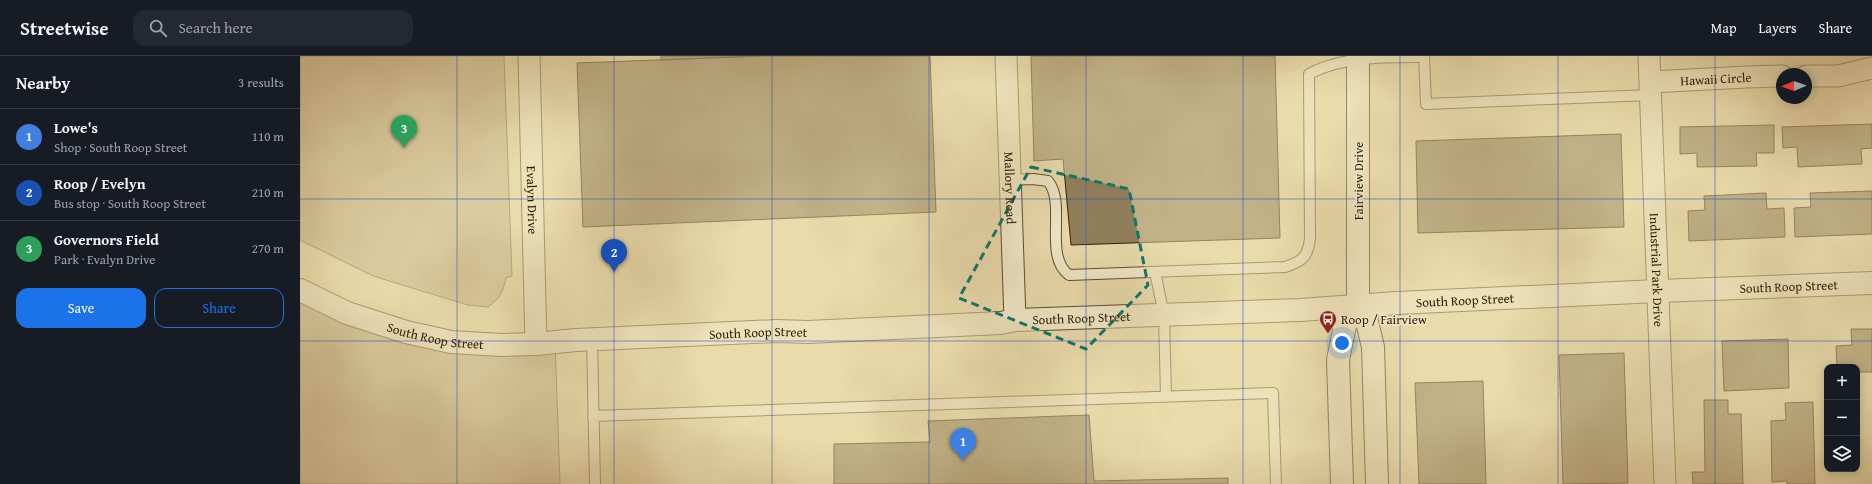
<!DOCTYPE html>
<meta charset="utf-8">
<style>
body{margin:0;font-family:"Gentium Book Plus",serif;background:#242831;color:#f1f3f6}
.controls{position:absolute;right:12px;bottom:12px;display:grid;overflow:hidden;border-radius:8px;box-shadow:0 2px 10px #0003}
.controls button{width:36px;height:36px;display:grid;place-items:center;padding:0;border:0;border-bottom:1px solid #363941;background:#171b24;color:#f1f3f6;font:20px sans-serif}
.compass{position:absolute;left:1476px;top:12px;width:36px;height:36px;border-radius:50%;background:#171b24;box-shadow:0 2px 10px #0003;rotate:268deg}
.you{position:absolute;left:1042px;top:287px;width:14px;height:14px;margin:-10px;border:3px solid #fff;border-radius:50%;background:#1a73e8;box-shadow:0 0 0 6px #1a73e833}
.badge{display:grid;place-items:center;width:26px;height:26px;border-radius:50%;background:#1a73e8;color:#fff;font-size:13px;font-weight:700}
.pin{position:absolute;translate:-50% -33px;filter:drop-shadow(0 1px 2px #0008)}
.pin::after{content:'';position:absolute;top:21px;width:14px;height:12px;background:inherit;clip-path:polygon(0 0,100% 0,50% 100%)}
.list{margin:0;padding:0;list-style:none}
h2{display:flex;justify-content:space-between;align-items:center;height:52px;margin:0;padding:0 16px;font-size:17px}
h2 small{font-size:13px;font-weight:400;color:#9ea1a6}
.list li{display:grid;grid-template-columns:26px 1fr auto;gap:12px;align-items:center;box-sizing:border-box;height:56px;padding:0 16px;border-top:1px solid #363941}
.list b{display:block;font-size:15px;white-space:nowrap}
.list p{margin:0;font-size:13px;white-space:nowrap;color:#9ea1a6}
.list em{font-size:13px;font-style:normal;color:#9ea1a6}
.actions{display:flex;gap:8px;padding:12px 16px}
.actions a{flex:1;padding:9px 0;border:1px solid #1a73e8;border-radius:12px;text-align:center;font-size:14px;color:#1a73e8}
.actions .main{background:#1a73e8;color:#fff}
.icon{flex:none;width:22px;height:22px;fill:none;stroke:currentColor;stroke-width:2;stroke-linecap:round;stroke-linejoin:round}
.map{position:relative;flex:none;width:1572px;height:428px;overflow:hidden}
header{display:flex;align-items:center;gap:24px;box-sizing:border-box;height:56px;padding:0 20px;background:#171b24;border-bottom:1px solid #363941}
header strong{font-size:19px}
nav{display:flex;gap:22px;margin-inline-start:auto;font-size:14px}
.search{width:280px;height:36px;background:#242831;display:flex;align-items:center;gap:10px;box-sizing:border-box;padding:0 14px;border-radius:12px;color:#9ea1a6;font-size:15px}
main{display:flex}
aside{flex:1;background:#171b24}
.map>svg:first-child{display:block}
.green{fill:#cabb90;stroke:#7c6c4a}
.building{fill:#90805c;stroke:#2f1e05}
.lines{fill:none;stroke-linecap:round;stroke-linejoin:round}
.service-casing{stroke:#5e4d2f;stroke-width:12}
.minor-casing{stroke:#5e4d2f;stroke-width:23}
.tertiary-casing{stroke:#5e4d2f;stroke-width:24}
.secondary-casing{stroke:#2f1e05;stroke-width:24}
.service{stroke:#f1e8c9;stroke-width:10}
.minor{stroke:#f1e8c9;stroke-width:21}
.tertiary{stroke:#f1e8c9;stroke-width:22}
.secondary{stroke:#f1e8c9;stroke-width:22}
.marked{fill:none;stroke:#0f766e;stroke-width:3;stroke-dasharray:8 5;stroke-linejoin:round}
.grid{fill:none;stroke:#1d4ed8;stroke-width:1;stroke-opacity:0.55}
.labels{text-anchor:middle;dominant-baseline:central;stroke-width:3;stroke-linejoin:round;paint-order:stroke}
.street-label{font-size:13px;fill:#2f1e05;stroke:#f1e8c9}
.poi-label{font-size:13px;fill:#2f1e05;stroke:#f1e8c9;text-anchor:start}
</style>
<header>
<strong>Streetwise</strong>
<div class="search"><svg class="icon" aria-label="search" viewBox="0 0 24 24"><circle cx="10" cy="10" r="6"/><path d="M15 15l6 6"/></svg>Search here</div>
<nav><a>Map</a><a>Layers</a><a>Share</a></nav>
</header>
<main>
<aside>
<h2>Nearby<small>3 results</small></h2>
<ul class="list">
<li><span class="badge" style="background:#3f7fe0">1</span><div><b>Lowe's</b><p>Shop · South Roop Street</p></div><em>110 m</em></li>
<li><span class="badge" style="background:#1a4fb4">2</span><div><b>Roop / Evelyn</b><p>Bus stop · South Roop Street</p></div><em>210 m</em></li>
<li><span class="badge" style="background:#2e9e5b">3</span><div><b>Governors Field</b><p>Park · Evalyn Drive</p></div><em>270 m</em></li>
</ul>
<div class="actions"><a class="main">Save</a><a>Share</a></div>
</aside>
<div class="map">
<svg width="1572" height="428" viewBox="0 0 1572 428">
<rect width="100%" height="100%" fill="#eadbac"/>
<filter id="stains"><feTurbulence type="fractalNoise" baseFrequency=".005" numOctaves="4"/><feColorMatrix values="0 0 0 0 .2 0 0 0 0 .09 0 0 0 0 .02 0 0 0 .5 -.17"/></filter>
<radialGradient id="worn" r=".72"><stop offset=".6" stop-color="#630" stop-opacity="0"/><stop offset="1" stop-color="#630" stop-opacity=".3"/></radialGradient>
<path class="green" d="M0,0H204L212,220L206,222C203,236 200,242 188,251L168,249L73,220L0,184Z
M0,234L106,276L255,286L260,428H0Z"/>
<path class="building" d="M361,0H461L361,4Z
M461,0H630L636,156L283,171L277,7Z
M731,0H975L980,182L771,189L763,103L734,105Z
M1572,68V92L1561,93L1562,108L1498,111L1497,91L1483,92L1482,71Z
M1474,69V97H1456L1457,110L1397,111V97L1380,98V71Z
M1321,78L1324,171L1118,177L1116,85Z
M1572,135V178L1495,181L1494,152L1511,151L1510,137Z
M1466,137L1467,153L1484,152L1485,181L1389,185L1388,155L1405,154L1404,140Z
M1551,273H1572V316H1557V311H1537L1536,290L1552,289Z
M1488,283L1489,332L1424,335L1422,285Z
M1324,297L1328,427L1263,428L1259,299Z
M1183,325L1186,428H1119L1115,327Z
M1404,344H1428V358H1441L1443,428H1393L1392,416H1405Z
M1513,346L1515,428H1487V425L1472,426L1471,365L1486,364L1485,347Z
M789,359L794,425L928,422V428H534V388L630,386L628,365Z"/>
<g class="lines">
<g class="service-casing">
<path id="service" d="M1124,0L1126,48L1351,39
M710,124L733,123L748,125C767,148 743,200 769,219L985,211C1003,205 1008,201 1010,182L1009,18C1042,0 1086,1 1124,1
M855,216L864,259L866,341
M292,283L295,428
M293,360L973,337L976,428"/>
</g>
<g class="minor-casing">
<g id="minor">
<path id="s1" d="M229,0L236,288"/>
<path id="s2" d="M706,0L715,264"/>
<path id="s3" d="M1349,0L1365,428"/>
<path d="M1506,20H1538L1572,12"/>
<path id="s4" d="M1351,26L1446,21L1482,20"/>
</g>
</g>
<g class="tertiary-casing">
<g id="tertiary">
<path id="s5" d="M0,234L47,257L106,276L151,286L202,289L236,288L276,284L477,275L508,276L701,267L715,264L1000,254L1097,247L1358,235L1572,227"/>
</g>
</g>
<g class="secondary-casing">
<path id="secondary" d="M1058,0V250L1067,266L1073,291L1077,428
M1042,428L1038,304L1045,269L1058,250"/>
</g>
<use href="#service" class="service"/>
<use href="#minor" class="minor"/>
<use href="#tertiary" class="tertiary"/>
<use href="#secondary" class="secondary"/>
</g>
<path d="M0 0H1572V428H0ZM731,111L829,133L848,229L786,293L659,242Z" fill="#eadbac" fill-opacity=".55" fill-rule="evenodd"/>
<path class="marked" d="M731,111L829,133L848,229L786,293L659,242Z"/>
<path class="grid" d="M157,0V428M314,0V428M472,0V428M629,0V428M786,0V428M943,0V428M1100,0V428M1258,0V428M1415,0V428M0,143H1572M0,285H1572"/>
<defs>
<g id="bus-pin" transform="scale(0.9)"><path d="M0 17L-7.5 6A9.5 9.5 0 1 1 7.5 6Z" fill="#8f2418" stroke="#f1e8c9"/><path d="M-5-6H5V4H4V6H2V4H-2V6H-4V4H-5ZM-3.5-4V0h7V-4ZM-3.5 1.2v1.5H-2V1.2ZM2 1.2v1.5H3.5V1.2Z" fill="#fff"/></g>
</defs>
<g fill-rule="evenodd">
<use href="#bus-pin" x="1028" y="263"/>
</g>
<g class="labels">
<g class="street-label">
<text stroke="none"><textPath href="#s4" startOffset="65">Hawaii Circle</textPath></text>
<text transform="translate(1058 125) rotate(-90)">Fairview Drive</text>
<text stroke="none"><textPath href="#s2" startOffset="132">Mallory Road</textPath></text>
<text stroke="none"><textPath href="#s1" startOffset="144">Evalyn Drive</textPath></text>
<text stroke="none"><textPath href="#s3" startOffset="214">Industrial Park Drive</textPath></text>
<text stroke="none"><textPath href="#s5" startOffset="1500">South Roop Street</textPath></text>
<text stroke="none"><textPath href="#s5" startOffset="1176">South Roop Street</textPath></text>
<text stroke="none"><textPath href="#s5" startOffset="792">South Roop Street</textPath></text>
<text stroke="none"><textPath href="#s5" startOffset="468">South Roop Street</textPath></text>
<text stroke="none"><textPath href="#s5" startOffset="144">South Roop Street</textPath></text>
</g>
<g class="poi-label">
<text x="1041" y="263">Roop / Fairview</text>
</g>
</g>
<rect width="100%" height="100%" filter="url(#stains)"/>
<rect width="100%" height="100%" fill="url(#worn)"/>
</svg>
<div class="controls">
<button>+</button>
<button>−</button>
<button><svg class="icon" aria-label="layers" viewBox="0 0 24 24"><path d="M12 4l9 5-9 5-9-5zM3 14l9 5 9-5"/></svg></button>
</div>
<svg class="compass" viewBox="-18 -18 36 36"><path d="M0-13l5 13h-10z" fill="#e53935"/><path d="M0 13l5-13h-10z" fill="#9ea1a6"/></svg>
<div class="you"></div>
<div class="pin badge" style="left:663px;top:405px;background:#3f7fe0">1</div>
<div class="pin badge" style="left:314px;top:216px;background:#1a4fb4">2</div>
<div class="pin badge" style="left:104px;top:92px;background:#2e9e5b">3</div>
</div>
</main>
